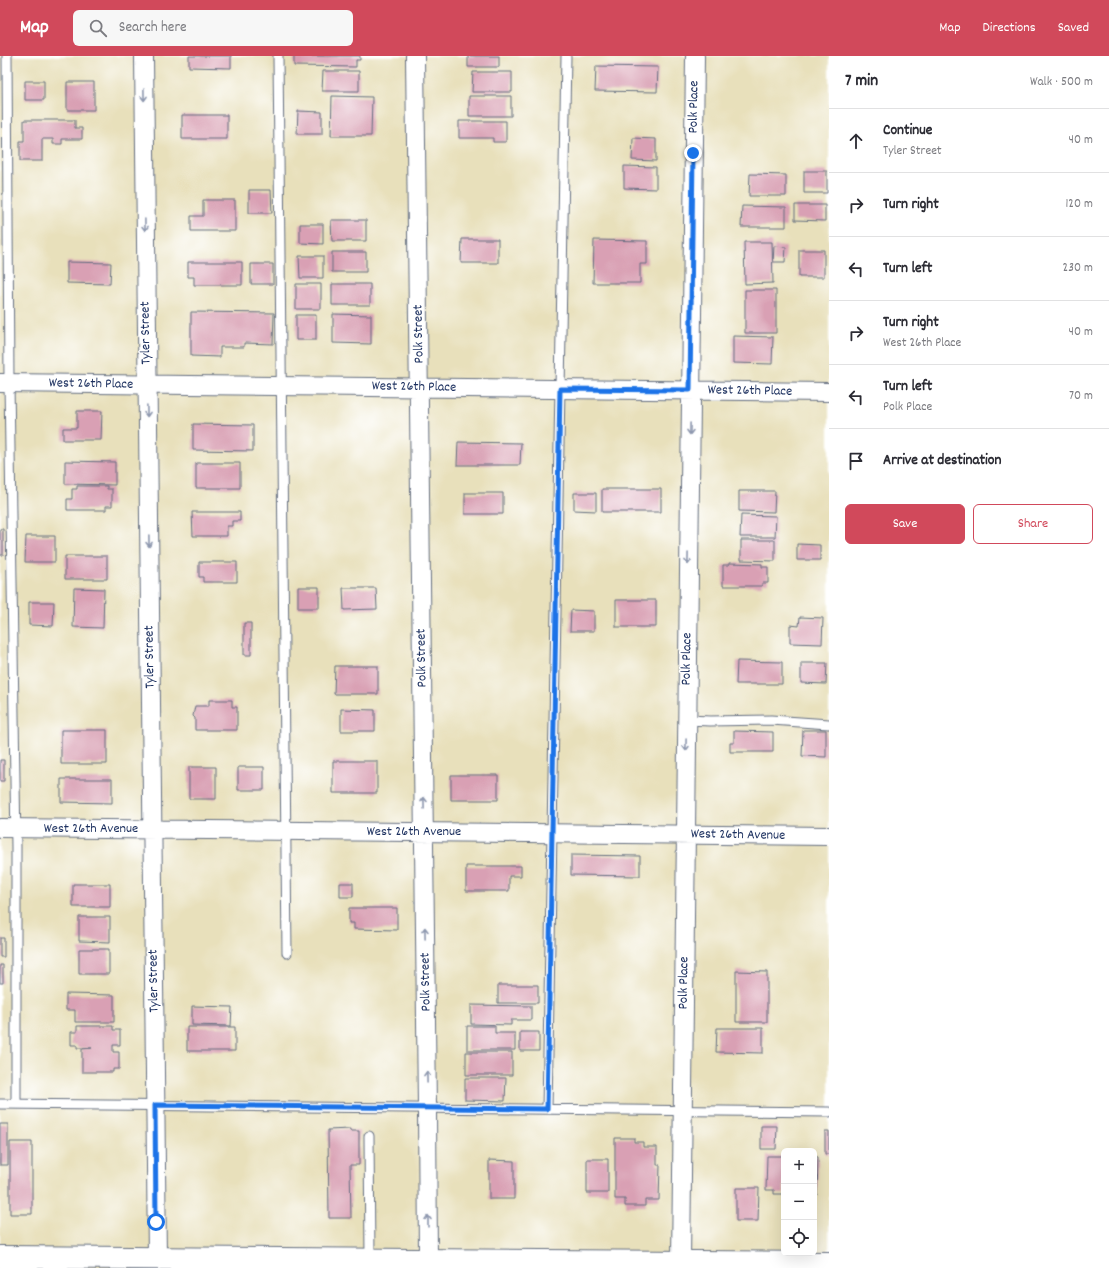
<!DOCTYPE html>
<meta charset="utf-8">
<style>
body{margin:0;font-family:Dekko,sans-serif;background:#f7f7f7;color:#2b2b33}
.controls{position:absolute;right:12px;bottom:12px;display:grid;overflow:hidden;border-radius:6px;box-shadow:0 4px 16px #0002}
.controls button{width:36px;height:36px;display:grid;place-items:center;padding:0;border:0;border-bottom:1px solid #e1e1e2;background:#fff;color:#2b2b33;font:20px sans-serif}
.stop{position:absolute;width:12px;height:12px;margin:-9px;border:3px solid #1a73e8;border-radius:50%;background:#fff}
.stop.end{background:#1a73e8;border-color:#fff;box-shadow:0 1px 4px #0008}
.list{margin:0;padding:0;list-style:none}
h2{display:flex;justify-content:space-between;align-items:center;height:52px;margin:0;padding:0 16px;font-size:17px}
h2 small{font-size:13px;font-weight:400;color:#7c7c81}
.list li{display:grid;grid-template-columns:26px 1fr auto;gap:12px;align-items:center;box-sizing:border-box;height:64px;padding:0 16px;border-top:1px solid #e1e1e2}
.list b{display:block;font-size:15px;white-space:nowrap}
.list p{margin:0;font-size:13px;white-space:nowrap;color:#7c7c81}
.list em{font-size:13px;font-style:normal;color:#7c7c81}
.actions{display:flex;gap:8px;padding:12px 16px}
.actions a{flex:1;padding:9px 0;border:1px solid #d1495b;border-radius:6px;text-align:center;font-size:14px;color:#d1495b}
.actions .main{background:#d1495b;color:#fff}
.icon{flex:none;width:22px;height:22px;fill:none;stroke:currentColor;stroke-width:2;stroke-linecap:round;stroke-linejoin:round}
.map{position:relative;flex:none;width:829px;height:1212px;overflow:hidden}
header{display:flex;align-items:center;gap:24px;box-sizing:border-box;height:56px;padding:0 20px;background:#d1495b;color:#fff}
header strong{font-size:19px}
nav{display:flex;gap:22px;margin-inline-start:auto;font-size:14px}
.search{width:280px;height:36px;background:#f7f7f7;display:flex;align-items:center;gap:10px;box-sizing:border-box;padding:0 14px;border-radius:6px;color:#7c7c81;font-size:15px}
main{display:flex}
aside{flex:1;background:#fff}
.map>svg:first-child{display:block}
.building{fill:#d9a0b4}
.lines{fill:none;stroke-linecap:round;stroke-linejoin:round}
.lane-casing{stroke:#636d7f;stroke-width:11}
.street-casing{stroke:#636d7f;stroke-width:20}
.secondary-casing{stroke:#636d7f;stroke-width:24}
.lane{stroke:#fff;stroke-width:9}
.street{stroke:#fff;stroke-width:18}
.secondary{stroke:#fff;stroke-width:22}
.oneway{stroke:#8d97ae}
.route{stroke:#1a73e8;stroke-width:5}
.labels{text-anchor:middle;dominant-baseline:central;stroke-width:3;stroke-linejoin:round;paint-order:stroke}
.street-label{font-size:14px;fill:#1b2f5e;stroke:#fff}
</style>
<header>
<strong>Map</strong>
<div class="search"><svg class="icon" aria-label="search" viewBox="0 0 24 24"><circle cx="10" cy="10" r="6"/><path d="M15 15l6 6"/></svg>Search here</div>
<nav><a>Map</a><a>Directions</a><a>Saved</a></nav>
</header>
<main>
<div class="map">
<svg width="829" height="1212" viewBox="0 0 829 1212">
<rect width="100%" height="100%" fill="#fff"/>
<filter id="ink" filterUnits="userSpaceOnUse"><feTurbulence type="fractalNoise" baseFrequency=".025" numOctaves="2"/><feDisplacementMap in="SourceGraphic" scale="8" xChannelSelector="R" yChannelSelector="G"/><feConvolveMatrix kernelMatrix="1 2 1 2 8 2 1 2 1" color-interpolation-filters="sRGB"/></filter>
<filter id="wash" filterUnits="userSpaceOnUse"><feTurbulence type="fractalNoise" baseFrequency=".012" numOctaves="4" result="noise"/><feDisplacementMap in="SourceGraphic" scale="16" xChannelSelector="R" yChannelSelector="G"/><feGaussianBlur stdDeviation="0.9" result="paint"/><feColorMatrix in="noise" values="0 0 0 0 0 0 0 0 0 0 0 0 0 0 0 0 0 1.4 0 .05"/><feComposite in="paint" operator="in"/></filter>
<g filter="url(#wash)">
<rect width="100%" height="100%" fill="#e8e0bb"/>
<g id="blocks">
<path class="building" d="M189,0H231V12L189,11Z
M294,0H360V4H356V11L294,10Z
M468,0H499V11H468Z
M596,10L658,11L657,36L595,35Z
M323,15H359V35H322Z
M473,16H512V36H472Z
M25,25H44V44H25Z
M67,26H94V54H67Z
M332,40L372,41L371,80H331Z
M469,40H511V60H469Z
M298,55L322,56V78H297Z
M182,59H227V83H182Z
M24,64H75V72H82V83H62V88H53V83H42V105H20V85H24Z
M459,65H506V86H493V82H459Z
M633,82L656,83V105L632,104Z
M624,110L656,111V133L624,132Z
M804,115H827V137H804Z
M750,118L786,119V140H749Z
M249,134H271L272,157H249Z
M203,144H235V175H191V160H203Z
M795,149H825V165L795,164Z
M742,150L786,151V171H741Z
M331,164H366V185H332Z
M300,168H323V188L300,187Z
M462,183H498V207H461Z
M594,184L647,185V208H640V227H593Z
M744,186H772L773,227L745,228Z
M774,190L786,191L785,206H773Z
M799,194H824V221H799Z
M332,196H366V216H332Z
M299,200H323V222H300Z
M67,206L111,207L110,228L67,227Z
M188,206H242V229H194V221H188Z
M251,208H273V228H251Z
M296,228H321V253H296Z
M332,228H370V249H332Z
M745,234H776V277H745Z
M191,256L274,257L273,288L244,287V291H220V301L191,300Z
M333,258L371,259V288L333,287Z
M296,259H316V284H296Z
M733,280L773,281L772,308L733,307Z
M77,355H102L101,384H63V372H77Z
M193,368L253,369V395L193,394Z
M458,386L521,387L520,409H457Z
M65,405L115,406V429L65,428Z
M196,407H240V432H196Z
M77,430H107V433H112V450H106V454H67V443H72V433H77Z
M602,433H661V456H602Z
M739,435H775L774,456L739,455Z
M465,437H503V458H465Z
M574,437H596V455L574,454Z
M192,456H240V465H232V470H227V480H193Z
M741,459L776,460L775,481H740Z
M0,473H3V499H0Z
M26,480H55V506H25Z
M741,484H775V505L741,504Z
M797,488L820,489V504H797Z
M65,500H107V523H65Z
M199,506H237V526H203V521H199Z
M729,507L762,508V511H768V527H762V530H723V509H729Z
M298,531H319V552H298Z
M74,532L104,533L103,572L73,571Z
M343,532H376L377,553L344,554Z
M616,544H656V571H616Z
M29,546H54L53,570L29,569Z
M571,554L594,555V575H570Z
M800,561L823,562L822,588L790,587V569L799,570Z
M244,567H251V599H244Z
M737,605L782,606V628H736Z
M801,607H827L826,628L801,627Z
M335,610H378V638H334Z
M209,644H232V651H237V674H195V662L193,660L195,650H209Z
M341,653L375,654V675H341Z
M61,674H107V708H61Z
M803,674H826V701L802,700Z
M734,675L773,676V696H730V687H734Z
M0,704H4V725H0Z
M333,705H377V737H333Z
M189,711H216V743H189Z
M238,711H264V734H238Z
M451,719H498V744H451Z
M61,723H112V747L61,746Z
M571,799L640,800V820L571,819Z
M466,810H521V820H509V835H466Z
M340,827H353V841H340Z
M73,828H110V851H73Z
M349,852H397V874L354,873V867H349Z
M79,861H110V886L79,885Z
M0,882H4V901H0Z
M79,893H109V918H79Z
M0,909H3V927H0Z
M736,915L767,916V966H736Z
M498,929H538V947H498Z
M66,938L114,939V966H75V954H66Z
M471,949L531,950V964H511V969L471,968Z
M192,950L232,951L231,970L192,969Z
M77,970H113V974H120V989H113V996H119V1013H113V1016H82V993L92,992H77V989H71V976H77Z
M467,970H495V977H515V994H467Z
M187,971H235V995H187Z
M717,972H763V997L716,996Z
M520,976H539V995H520Z
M466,996H512V1019H466Z
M465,1022H506L505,1045L465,1044Z
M0,1068H8V1109H0Z
M761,1070H777L776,1093H761Z
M350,1073V1075H359V1109H350L351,1162H329L328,1074Z
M825,1075H829V1098H825Z
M615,1082H634V1086H643V1091H657V1109H660L659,1144H645V1150H625V1143H615Z
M10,1086H32V1158H10Z
M767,1100H784V1138H774V1134H766Z
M814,1100L818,1101L817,1139H814Z
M587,1103H608V1137H587Z
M489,1104L514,1105V1143H489Z
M736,1132H759L758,1165H736Z"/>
</g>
</g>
<g filter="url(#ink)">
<use href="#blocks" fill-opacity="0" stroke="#636d7f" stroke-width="1"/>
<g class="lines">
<g class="lane-casing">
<path id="lane" d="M7,0L9,327L16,791V1048
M278,0L287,897
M687,664L710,665L771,664L829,668
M0,1048L829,1056
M547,1053L566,0
M369,1080L370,1203"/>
</g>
<g class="street-casing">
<path id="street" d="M144,0L157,1202
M415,0L427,1052L428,1204
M0,327L829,336
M0,772L829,780
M681,1205L695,0"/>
</g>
<g class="secondary-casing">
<path id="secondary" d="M0,1201L829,1207"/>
</g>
<use href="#lane" class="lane"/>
<use href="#street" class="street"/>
<use href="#secondary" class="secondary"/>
</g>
<defs><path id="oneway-shaft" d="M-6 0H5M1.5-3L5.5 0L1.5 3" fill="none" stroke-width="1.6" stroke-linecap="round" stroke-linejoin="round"/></defs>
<g class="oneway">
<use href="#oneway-shaft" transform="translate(144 39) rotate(89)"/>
<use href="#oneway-shaft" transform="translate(145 169) rotate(89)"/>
<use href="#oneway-shaft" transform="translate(147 355) rotate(89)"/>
<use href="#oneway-shaft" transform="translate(690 373) rotate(91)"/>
<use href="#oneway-shaft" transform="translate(149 485) rotate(89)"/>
<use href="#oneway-shaft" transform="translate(688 503) rotate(91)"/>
<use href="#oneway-shaft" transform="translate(686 689) rotate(91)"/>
<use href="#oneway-shaft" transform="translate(424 747) rotate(-91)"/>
<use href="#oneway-shaft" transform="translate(425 877) rotate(-91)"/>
<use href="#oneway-shaft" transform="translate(427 1021) rotate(-91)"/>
<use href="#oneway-shaft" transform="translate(428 1165) rotate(-90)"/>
</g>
</g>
<g class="lines" filter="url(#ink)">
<path class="route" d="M156,1166L155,1049L547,1053L560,333L690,334L693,97"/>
</g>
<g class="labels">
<g class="street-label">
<text transform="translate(694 51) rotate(-89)">Polk Place</text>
<text transform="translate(146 277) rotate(-91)">Tyler Street</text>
<text transform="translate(419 278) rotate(-91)">Polk Street</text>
<text transform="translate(91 328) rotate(1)">West 26th Place</text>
<text transform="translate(414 331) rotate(1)">West 26th Place</text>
<text transform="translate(750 335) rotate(1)">West 26th Place</text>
<text transform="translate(150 601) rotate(-91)">Tyler Street</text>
<text transform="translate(422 602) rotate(-91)">Polk Street</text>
<text transform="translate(687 603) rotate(-89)">Polk Place</text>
<text x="91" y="773">West 26th Avenue</text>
<text x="414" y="776">West 26th Avenue</text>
<text transform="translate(738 779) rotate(1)">West 26th Avenue</text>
<text transform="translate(154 925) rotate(-91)">Tyler Street</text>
<text transform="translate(426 926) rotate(-91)">Polk Street</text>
<text transform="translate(684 927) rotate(-89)">Polk Place</text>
</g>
</g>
</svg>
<div class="controls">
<button>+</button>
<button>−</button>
<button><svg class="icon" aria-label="locate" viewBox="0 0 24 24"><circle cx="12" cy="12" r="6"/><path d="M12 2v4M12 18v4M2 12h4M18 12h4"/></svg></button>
</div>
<div class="stop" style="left:156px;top:1166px"></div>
<div class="stop end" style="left:693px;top:97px"></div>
</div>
<aside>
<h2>7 min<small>Walk · 500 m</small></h2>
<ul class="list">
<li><svg class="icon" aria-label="ahead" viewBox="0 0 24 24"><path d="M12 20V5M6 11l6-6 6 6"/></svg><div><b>Continue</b><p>Tyler Street</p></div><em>40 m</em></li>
<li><svg class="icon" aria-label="right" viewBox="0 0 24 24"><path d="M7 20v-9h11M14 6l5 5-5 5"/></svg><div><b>Turn right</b></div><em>120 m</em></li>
<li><svg class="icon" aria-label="left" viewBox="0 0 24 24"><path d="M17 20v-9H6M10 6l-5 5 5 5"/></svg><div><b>Turn left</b></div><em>230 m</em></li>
<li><svg class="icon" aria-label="right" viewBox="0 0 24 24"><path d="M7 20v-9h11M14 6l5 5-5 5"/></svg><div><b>Turn right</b><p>West 26th Place</p></div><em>40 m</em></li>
<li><svg class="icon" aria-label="left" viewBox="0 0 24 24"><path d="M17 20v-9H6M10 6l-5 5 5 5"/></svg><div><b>Turn left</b><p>Polk Place</p></div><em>70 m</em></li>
<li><svg class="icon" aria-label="arrive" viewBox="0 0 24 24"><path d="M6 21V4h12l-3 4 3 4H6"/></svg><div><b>Arrive at destination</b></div></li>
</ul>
<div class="actions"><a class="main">Save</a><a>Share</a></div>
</aside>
</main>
